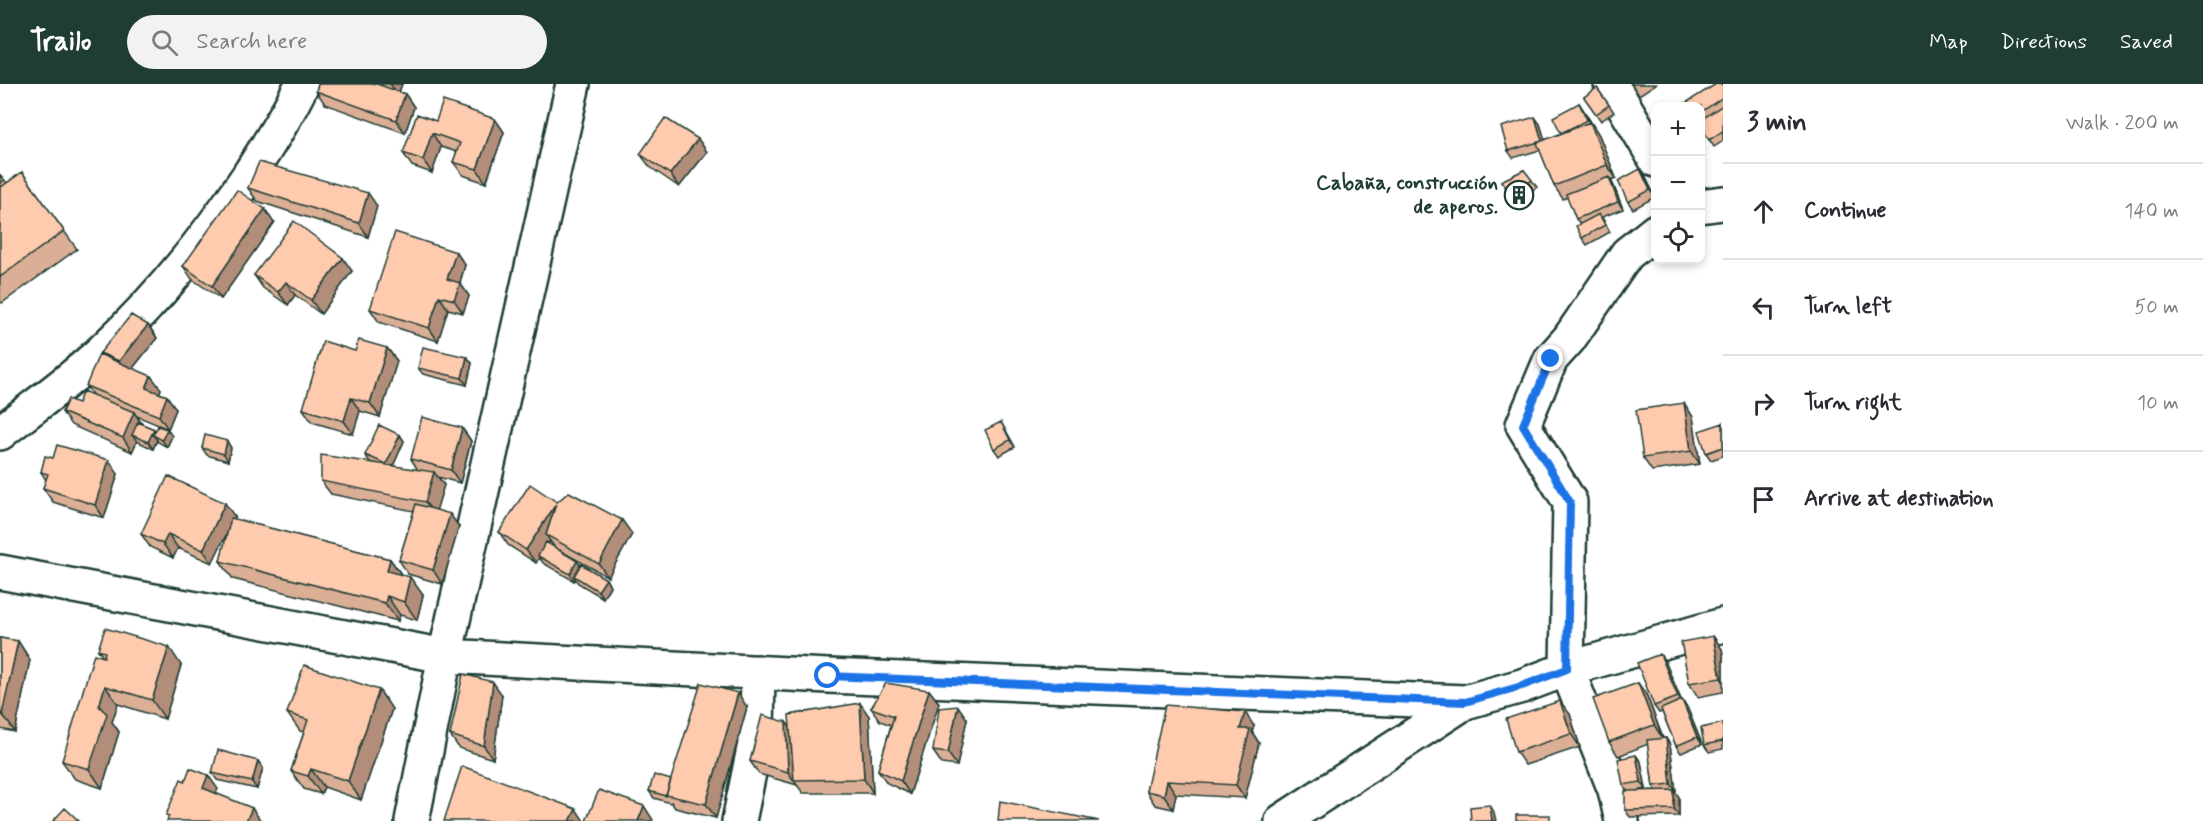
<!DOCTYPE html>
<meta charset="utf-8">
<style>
body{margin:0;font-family:Mynerve,sans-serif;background:#f2f2f3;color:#2b2b33}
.controls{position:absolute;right:18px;top:18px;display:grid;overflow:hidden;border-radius:12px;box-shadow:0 3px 9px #0003}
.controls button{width:54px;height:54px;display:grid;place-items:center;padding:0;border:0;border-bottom:2px solid #e1e1e2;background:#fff;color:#2b2b33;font:30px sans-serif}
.stop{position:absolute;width:18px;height:18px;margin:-14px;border:4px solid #1a73e8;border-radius:50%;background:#fff}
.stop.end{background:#1a73e8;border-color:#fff;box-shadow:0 2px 6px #0008}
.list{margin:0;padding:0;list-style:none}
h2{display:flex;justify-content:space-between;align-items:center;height:78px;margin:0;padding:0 24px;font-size:26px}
h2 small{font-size:20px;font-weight:400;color:#7c7c81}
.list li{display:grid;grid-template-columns:39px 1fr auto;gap:18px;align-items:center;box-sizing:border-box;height:96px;padding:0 24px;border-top:2px solid #e1e1e2}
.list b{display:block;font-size:22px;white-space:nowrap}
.list em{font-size:20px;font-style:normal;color:#7c7c81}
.icon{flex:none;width:33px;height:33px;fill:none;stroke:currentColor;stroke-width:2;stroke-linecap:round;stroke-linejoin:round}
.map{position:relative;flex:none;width:1723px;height:737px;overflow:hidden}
header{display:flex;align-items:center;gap:36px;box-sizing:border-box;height:84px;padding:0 30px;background:#1f3d34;color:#fff}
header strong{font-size:28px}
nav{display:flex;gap:33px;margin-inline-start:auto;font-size:21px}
.search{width:420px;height:54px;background:#f2f2f3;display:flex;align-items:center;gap:15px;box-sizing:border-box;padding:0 21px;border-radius:33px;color:#7c7c81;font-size:22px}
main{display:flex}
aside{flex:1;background:#fff}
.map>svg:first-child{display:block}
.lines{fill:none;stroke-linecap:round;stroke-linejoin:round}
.street-casing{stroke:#1f3d34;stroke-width:38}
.street{stroke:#fff;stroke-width:33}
.wall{fill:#dbaf96;stroke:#1f3d34;stroke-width:1.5;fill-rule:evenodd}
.shaded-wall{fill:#b28e7a;stroke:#1f3d34;stroke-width:1.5}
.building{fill:#ffcbaf;stroke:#1f3d34;stroke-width:1.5}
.route{stroke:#1a73e8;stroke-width:8}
.labels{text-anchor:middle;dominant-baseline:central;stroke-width:4.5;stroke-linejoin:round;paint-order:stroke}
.poi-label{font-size:21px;font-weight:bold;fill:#1f3d34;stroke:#fff;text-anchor:end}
</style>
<header>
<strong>Trailo</strong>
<div class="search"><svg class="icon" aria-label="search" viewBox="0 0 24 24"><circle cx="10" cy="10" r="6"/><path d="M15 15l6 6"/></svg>Search here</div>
<nav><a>Map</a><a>Directions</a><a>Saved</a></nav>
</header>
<main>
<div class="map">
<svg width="1723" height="737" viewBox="0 0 1723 737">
<rect width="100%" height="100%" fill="#fff"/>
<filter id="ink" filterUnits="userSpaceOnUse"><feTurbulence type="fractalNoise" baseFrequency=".0167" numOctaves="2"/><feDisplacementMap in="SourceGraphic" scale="12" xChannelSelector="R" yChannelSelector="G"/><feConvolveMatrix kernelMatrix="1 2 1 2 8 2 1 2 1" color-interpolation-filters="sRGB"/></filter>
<g filter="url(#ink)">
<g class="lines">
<g class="street-casing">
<path id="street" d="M1611,0L1656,76
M1700,122L1723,119
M0,349C34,322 72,296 103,266C159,214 207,154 249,91C268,61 287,32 302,0
M0,488L445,572L828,592L1465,618L1522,602L1567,585L1723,541
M412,737L445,572L573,0
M739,737L757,650L758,588
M1282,737L1465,618
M1622,737L1615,706L1567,585L1570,418L1523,341L1551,275L1569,255L1627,170L1656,147"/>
</g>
<use href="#street" class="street"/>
</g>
<path class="wall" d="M318,0H402L399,8L405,10L414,23L405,49L325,20L316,7Z
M1631,0H1656L1639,11Z
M1723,0V57L1714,63L1701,43V22Z
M1597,4L1614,28L1601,37L1584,13Z
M1579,19L1599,51L1616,94L1611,96L1613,100L1623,125L1602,133L1610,148L1587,161L1582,154L1580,140L1576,135L1568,113L1563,115L1554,102L1540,66L1513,74L1508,67L1540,40L1545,56L1562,49Z
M495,35L504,48L486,99L463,91L453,78L457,68L441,63L432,89L412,82L403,69L436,37Z
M698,55L707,68L679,103L650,83L640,70Z
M1640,85L1645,92L1655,113L1633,125L1628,118Z
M1524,86L1537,103L1517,118L1501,97Z
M22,88L77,165L2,219L0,217V91L7,99Z
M248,104L377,122L368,153L257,117Z
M274,139L221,215L192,195L183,182Z
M456,168L465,181L460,199L469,212L463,229L448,225L438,257L379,238L370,225Z
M352,187L321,230L295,211L288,221L263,204L254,191Z
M148,241L157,254L133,284L161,305L159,309L167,312L176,325L168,345L137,332L142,340L154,345L155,347L172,352L167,363L158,358L157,356L153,365L137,357L132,368L71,341L62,328L92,310L86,302L103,272L100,269Z
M387,264L397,277L380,333L360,327L353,350L312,338L303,325L355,267Z
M467,273L472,279L467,301L423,290L418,284Z
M1684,319L1693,333L1700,380L1652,387L1643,374Z
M1723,339V372L1711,376L1706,369Z
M462,344L471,357L460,399L438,393L444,401L436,426L459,443L442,500L408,490L399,476L414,427L331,410L321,397L373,379L370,378L365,371L400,351L404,357L393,382L418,386L411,375Z
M1005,345L1015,363L999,372L994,365Z
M227,357L231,364L228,377L207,371L202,364Z
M41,388L118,390L104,434L53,418L43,404L46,396Z
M557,418L632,450L608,493L559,466L580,481L606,495L610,502L603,514L578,499L575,495L574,497L543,479L539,473L536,479L508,461L499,448ZM550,457L555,464L548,460Z
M235,433L233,435L390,475L401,490L423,511L417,536L400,531L398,537L233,495L220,477L228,446L212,479L178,464L173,474L150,463L141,450Z
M1713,552L1722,565L1723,570V608L1698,613L1689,599Z
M0,554L18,557L30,576L15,648L0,645Z
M98,566L181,581L165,635L118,620L112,638L119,648L102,704L75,695L62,677L103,573Z
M1665,577L1681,617L1682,616L1687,623L1702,660L1681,669L1676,662L1662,628L1659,629L1654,622Z
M1638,599L1647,612L1663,654H1666L1670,661L1676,707H1674L1679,713V732L1630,733L1625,726L1627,707L1623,701L1641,678L1646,705L1636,707L1656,706L1653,702L1648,660L1618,672L1609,658Z
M379,606L392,625L361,716L324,703L321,710L304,705L291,687L304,648L300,647L287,629Z
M929,606L939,619L910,710L887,699L878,686L891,641L880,637L871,624Z
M502,611L493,675L459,664L450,651Z
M747,623L716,734L675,724L671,718L670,719L654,714L649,707L671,696Z
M1570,630L1580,663L1525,681L1516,668Z
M869,632L873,709H803L797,701L759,690L750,677L786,638L790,644Z
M967,635L957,682L942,680L933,667Z
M1723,639V665L1709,668L1704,661Z
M1254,642L1252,648L1259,659L1245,714L1176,710L1173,725L1155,721L1146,707Z
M258,677L263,684L257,705L217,696L212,689Z"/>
<path class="shaded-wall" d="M390,0H402L398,11Z
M405,10L414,23L405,49L396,36Z
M1579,19L1599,51L1616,94L1607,81L1590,40Z
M1535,33L1540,40L1547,63L1542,57Z
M495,35L504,48L486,99L477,85Z
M432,49L441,63L432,89L423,76Z
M698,55L707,68L679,103L670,90Z
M1640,85L1645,92L1655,113L1650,106Z
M1609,93L1613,100L1623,125L1618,118Z
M368,109L377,122L368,153L359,139Z
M265,125L274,139L221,215L212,202Z
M456,168L465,181L457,208L447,195Z
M343,174L352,187L321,230L311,216Z
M286,198L295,211L288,221L278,208Z
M460,199L469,212L463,229L454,216Z
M439,212L448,225L438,257L429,244Z
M148,241L157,254L128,290L119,277Z
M387,264L397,277L380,333L370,319Z
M467,273L472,279L467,301L462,294Z
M151,292L161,305L156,317L146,304Z
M167,312L176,325L168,345L159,332Z
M351,314L360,327L353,350L344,337Z
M1684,319L1693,333L1700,380L1691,367Z
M134,328L143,342L132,351L137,357L132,368L123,354Z
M1001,338L1005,345L1015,363L1010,356Z
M462,344L471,357L460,399L451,386Z
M154,345L159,352L153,351L157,356L153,365L148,358Z
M167,345L172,352L167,363L162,356Z
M400,351L404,357L391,387L386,380Z
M227,357L231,364L228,377L224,370Z
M109,376L118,390L104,434L95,421Z
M434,388L444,401L435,431L425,418Z
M225,419L235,433L212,479L203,466Z
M556,420L546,451L550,457L536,479L526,466Z
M450,430L459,443L442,500L433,486Z
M622,436L632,450L608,493L599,480Z
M168,450L178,464L173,474L163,460Z
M390,475L403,493L387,487Z
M577,477L582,484L574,492L575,495L574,497L570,490Z
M410,493L423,511L417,536L404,518Z
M606,495L610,502L603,514L598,507Z
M387,512L400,531L398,537L385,519Z
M1713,552L1722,565L1723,570V597L1721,594Z
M18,557L30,576L15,648L2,630Z
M169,563L181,581L165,635L152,616Z
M1660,570L1665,577L1683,620L1678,613Z
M493,598L502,611L493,675L484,662Z
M1638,599L1647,612L1663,655L1654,641Z
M105,602L118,620L112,638L119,648L102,704L89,685L99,622Z
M379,606L392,625L361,716L348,697Z
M929,606L939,619L910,710L901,697Z
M738,609L747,623L716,734L706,720Z
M1682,616L1687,623L1702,660L1697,653Z
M1560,617L1570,630L1580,663L1571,650Z
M860,619L869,632L873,709L864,695Z
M958,622L967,635L957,682L948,669Z
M1245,628L1254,642L1252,648L1259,659L1245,714L1236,701L1240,645Z
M786,638L795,651L794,696L797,701L788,688Z
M1666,654L1670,661L1676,707L1671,700Z
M1636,671L1641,678L1646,705L1641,698Z
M258,677L263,684L257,705L252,698Z
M311,685L324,703L321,710L308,692Z
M208,691L218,705L212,717L203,704Z
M1167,697L1176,710L1173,725L1164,711Z
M1674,706L1679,713V732L1674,725Z
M1490,721L1494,728L1496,737H1492Z
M644,722L653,736L652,737H638Z
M252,724L261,737H246Z
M576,725L584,737H570Z"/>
<path class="building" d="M318,0H377L405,10L396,36L316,7Z
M1716,0H1723V13L1701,28V22H1681Z
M1597,4L1609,21L1596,30L1584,13Z
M443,17L495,35L477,85L453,78L460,59L432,49L423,76L403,69L417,30L436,37Z
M1579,19L1587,36L1561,49L1553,33Z
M1723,21V47L1709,56L1701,43V36Z
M1535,33L1542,57L1508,67L1501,43Z
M665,34L698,55L670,90L640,70Z
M1590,38L1607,81L1554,102L1537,59Z
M259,78L368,109L359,139L248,104Z
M1640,85L1650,106L1628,118L1618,97Z
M1524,86L1532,96L1512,111L1501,97Z
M22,88L64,147L0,193V104Z
M0,91L4,96L0,100Z
M1609,93L1618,118L1576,135L1566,110Z
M237,106L265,125L212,202L183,182Z
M1599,130L1605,141L1582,154L1576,142Z
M294,137L343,174L311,216L286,198L278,208L254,191Z
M395,148L456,168L447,195L460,199L454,216L439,212L429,244L370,225Z
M131,231L148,241L119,277L100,269Z
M359,256L387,264L370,319L351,314L344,337L303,325L323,257L355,267Z
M423,263L467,273L462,294L418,284Z
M99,270L151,292L146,304L167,312L159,332L86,302Z
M83,307L134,328L123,354L62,328L68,315L78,319Z
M1684,319L1691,367L1643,374L1636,326Z
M422,333L462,344L451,386L411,375Z
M138,338L154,345L148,358L132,351Z
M1001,338L1010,356L994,365L985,346Z
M1723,339V363L1706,369L1699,347Z
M379,341L400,351L386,380L365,371Z
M158,342L167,345L162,356L153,351Z
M205,351L227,357L224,370L202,364Z
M57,361L109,376L95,421L43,404L48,390L41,388L45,372L53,374Z
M321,371L434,388L425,418L321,397Z
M168,392L225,419L203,466L168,450L163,460L141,450Z
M530,400L557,418L569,408L622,436L599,480L546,451L556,420L526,466L499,448Z
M416,420L450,430L433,486L399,476Z
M231,434L390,475L387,487L410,493L404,518L387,512L385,519L220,477Z
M546,458L577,477L570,490L538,472Z
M581,480L606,495L598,507L574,492Z
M105,544L169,563L152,616L105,602L99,622L107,630L89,685L62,677L94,570L104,573L105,568L98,566Z
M1713,552L1721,594L1689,599L1681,558Z
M0,554L18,557L2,630L0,629Z
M1660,570L1678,613L1654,622L1637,579Z
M304,581L379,606L348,697L311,685L308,692L291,687L308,636L287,629Z
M463,590L493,598L484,662L450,651Z
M701,599L738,609L706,720L666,711Z
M886,599L929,606L901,697L878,686L894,632L871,624Z
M1638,599L1654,641L1609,658L1593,615Z
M1682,616L1697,653L1676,662L1661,625Z
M1560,617L1571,650L1516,668L1506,635Z
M860,619L864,695L794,696L789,631Z
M1165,621L1245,628L1240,645H1250L1236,701L1167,697L1164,711L1146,707Z
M958,622L948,669L933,667L939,624Z
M762,631L786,638L788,688L750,677Z
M1723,639V657L1704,661L1701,644Z
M1666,654L1671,700L1653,702L1647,656Z
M218,666L258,677L252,698L212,689Z
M1636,671L1641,698L1623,701L1618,675Z
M462,682L576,725L570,737H444Z
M190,684L208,691L203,704L252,724L246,737H167L169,732L166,731L181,695L185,697Z
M654,691L671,696L666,712L649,707Z
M599,706L644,722L638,737H586Z
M1674,706V725L1625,726V707Z
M1000,717L1099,737H998Z
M1490,721L1492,737H1471L1470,723Z
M65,724L79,737H53Z
M1516,731H1550V737H1516Z"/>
</g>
<g class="lines" filter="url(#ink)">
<path class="route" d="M828,592L1465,618L1522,602L1567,585L1570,418L1523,341L1551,275"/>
</g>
<defs>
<g id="building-ring" transform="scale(1.5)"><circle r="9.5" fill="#fff" stroke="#1f3d34" stroke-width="1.5"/><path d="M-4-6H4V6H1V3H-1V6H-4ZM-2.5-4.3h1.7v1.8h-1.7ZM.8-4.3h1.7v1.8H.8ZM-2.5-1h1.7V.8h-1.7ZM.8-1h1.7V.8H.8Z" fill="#1f3d34"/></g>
</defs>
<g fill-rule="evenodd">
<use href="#building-ring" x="1519" y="111"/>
</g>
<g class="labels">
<g class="poi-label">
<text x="1498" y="99">Cabaña, construcción<tspan x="1498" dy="24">de aperos.</tspan></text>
</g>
</g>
</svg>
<div class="controls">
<button>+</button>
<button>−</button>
<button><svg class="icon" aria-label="locate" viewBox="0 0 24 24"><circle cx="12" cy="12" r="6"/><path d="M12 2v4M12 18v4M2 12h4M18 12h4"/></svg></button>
</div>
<div class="stop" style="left:828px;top:592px"></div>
<div class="stop end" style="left:1551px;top:275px"></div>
</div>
<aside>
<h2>3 min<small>Walk · 200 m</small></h2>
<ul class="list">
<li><svg class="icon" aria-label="ahead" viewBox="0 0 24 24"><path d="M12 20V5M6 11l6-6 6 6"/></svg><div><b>Continue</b></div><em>140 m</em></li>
<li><svg class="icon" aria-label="left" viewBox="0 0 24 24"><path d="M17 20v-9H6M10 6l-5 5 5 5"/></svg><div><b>Turn left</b></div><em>50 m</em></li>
<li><svg class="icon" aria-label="right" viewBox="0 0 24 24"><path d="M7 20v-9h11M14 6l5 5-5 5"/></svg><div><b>Turn right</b></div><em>10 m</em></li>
<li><svg class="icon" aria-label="arrive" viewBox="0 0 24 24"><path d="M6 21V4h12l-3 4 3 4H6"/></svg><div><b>Arrive at destination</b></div></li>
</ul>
</aside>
</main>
